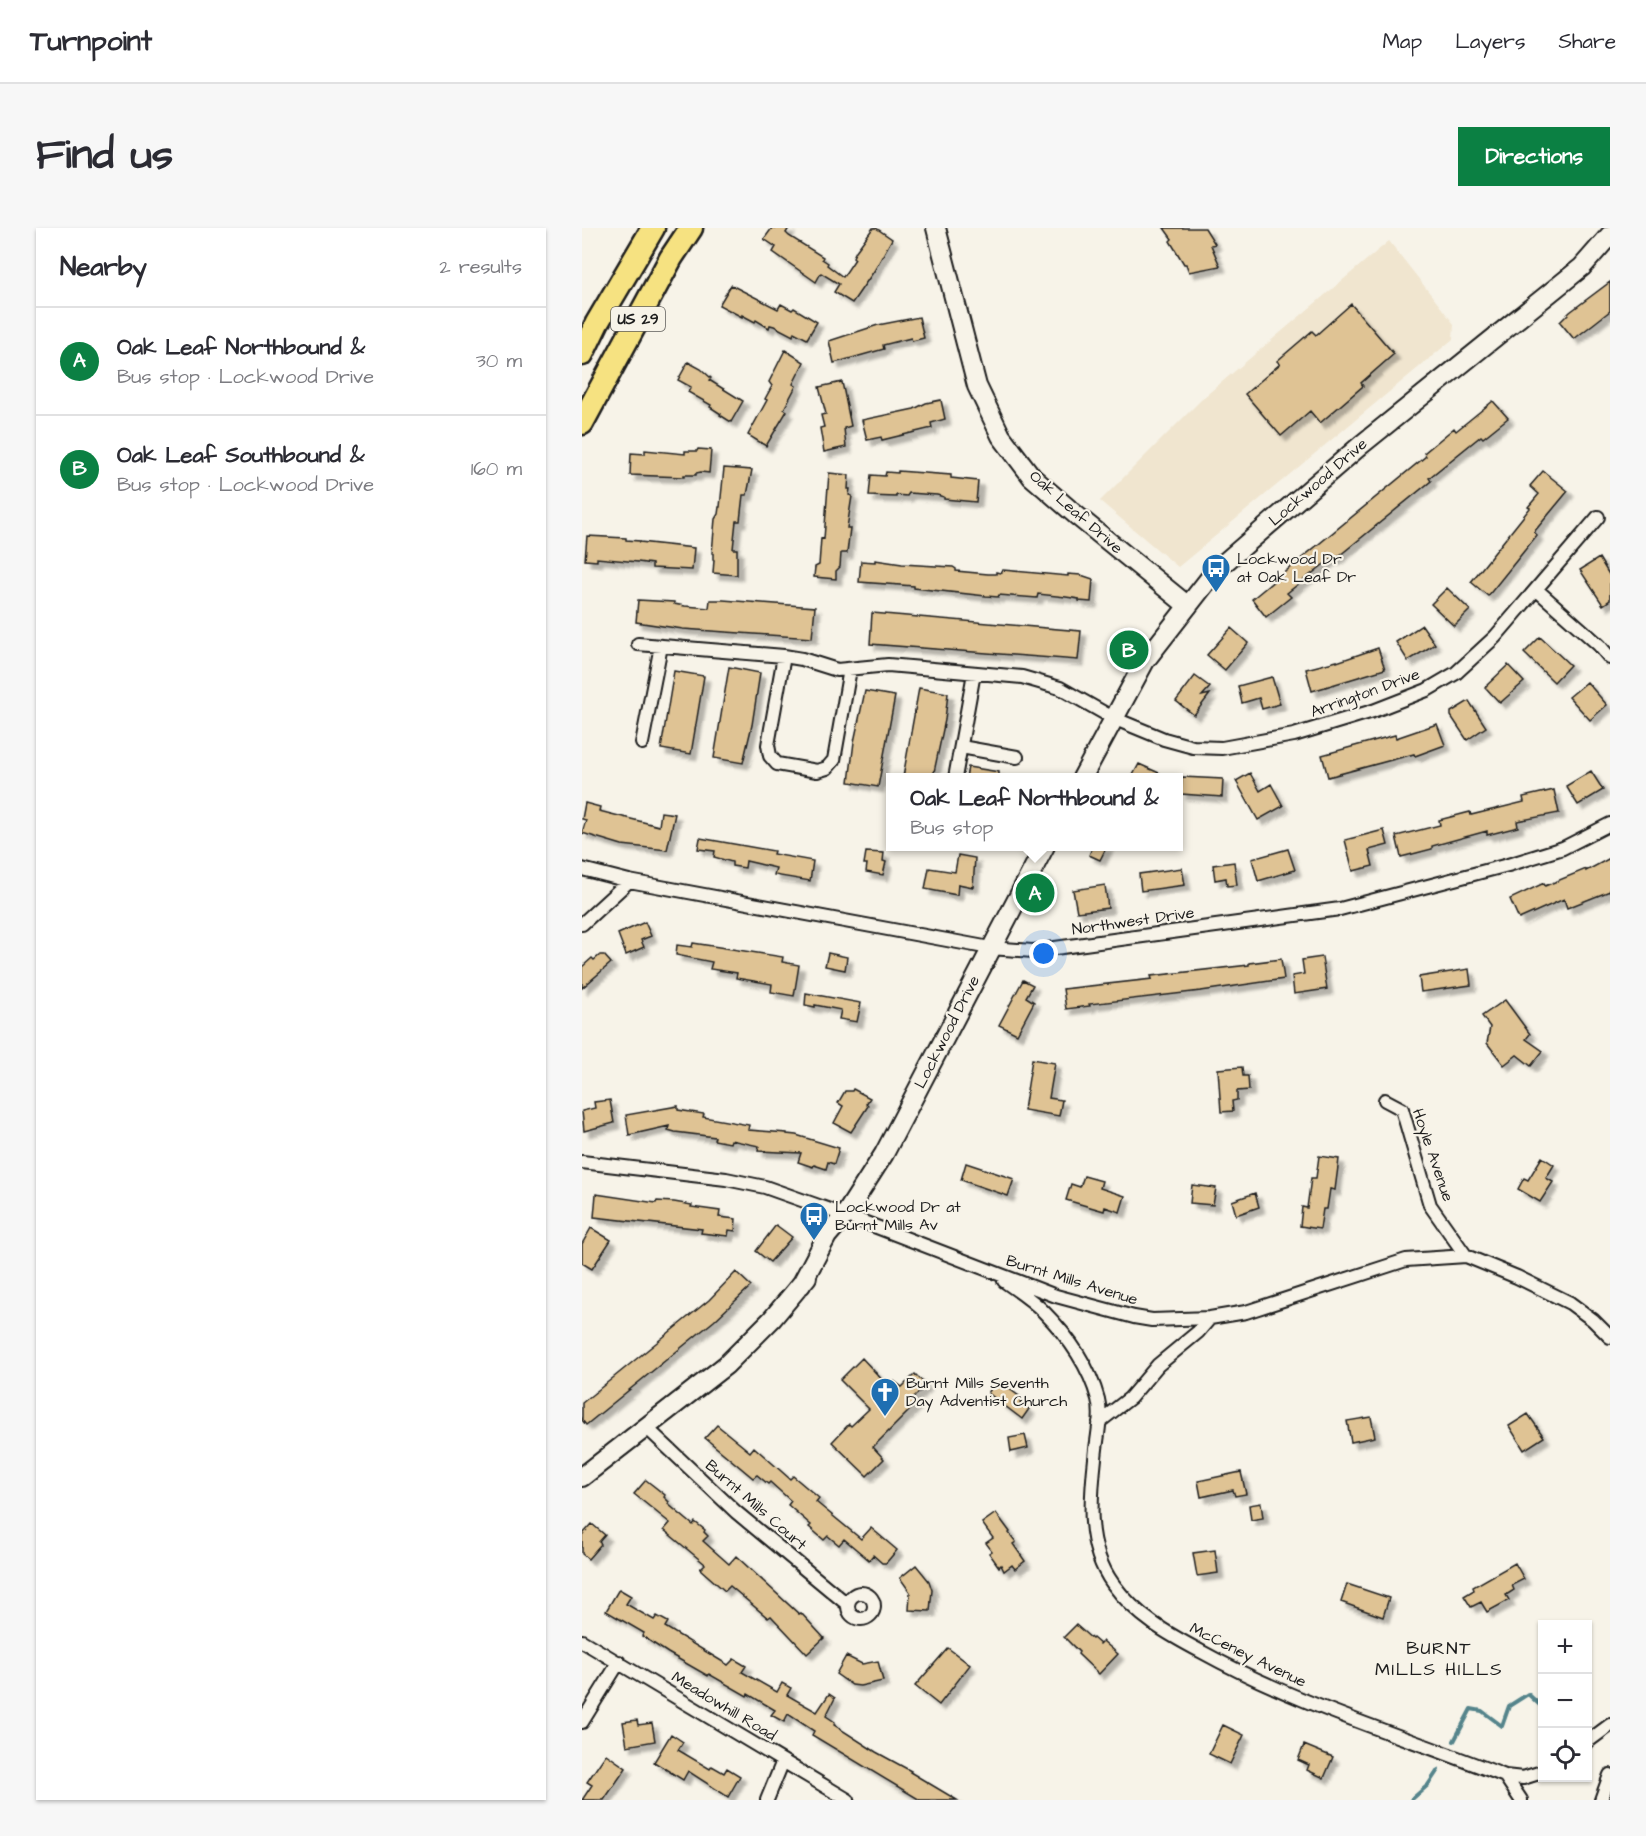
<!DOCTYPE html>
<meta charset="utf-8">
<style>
body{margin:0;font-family:"Architects Daughter",sans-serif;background:#f7f7f7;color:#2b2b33}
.controls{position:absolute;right:18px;bottom:18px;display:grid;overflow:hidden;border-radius:0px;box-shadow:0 2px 4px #0004}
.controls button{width:54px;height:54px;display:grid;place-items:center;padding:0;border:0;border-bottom:2px solid #e1e1e2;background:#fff;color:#2b2b33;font:30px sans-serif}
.you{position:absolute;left:462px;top:726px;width:21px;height:21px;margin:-15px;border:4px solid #fff;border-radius:50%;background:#1a73e8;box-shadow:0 0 0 9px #1a73e833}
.badge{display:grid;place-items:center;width:39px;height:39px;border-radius:50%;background:#0b8043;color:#fff;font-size:20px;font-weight:700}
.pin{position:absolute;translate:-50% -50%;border:3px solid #fff;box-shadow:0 2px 6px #0006}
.popup{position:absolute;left:304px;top:545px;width:297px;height:78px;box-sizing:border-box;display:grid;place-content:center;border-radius:0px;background:#fff;filter:drop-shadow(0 2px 4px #0005);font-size:20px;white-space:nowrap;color:#7c7c81}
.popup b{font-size:22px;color:#2b2b33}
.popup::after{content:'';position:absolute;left:50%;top:100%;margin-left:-12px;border:12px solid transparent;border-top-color:#fff}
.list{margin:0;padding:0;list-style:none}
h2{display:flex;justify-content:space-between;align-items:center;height:78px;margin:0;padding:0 24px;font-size:26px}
h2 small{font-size:20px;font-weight:400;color:#7c7c81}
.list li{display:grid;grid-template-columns:39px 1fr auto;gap:18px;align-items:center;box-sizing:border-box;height:108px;padding:0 24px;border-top:2px solid #e1e1e2}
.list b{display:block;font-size:22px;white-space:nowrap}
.list p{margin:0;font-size:20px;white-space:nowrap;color:#7c7c81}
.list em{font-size:20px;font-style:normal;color:#7c7c81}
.icon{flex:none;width:33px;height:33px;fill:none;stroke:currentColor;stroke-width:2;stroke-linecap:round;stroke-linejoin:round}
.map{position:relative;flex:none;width:1028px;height:1572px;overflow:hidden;border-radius:0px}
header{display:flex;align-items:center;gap:36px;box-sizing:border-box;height:84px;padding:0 30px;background:#fff;border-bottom:2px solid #e1e1e2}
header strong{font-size:28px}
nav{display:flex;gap:33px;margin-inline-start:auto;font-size:21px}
.intro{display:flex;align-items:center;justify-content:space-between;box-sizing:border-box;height:144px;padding:0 36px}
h1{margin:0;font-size:42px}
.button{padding:15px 27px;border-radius:0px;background:#0b8043;color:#fff;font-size:21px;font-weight:700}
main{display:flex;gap:36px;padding:0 36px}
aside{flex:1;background:#fff;border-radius:0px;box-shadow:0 2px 4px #0004}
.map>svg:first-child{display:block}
.built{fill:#f0e5cf}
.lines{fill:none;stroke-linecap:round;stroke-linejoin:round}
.stream{stroke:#54848b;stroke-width:4}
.building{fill:#dfc394;stroke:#1c1c1c;stroke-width:1.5;filter:url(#shadow)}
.street-casing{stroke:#1c1c1c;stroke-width:16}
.secondary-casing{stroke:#1c1c1c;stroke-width:22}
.highway-casing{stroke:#1c1c1c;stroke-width:27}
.street{stroke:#f7f3e8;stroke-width:12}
.secondary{stroke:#f7f3e8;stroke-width:18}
.highway{stroke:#f6e281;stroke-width:22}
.labels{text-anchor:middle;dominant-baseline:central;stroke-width:4.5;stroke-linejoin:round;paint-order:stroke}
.shield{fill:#f7f3e8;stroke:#5e5c59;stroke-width:1.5}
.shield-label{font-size:15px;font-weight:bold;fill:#1c1c1c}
.street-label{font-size:16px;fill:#1c1c1c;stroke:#f7f3e8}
.poi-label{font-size:16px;fill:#1c1c1c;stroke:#f7f3e8;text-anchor:start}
.neighbourhood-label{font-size:18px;letter-spacing:1.5px;fill:#1c1c1c;stroke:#f7f3e8}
</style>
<header>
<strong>Turnpoint</strong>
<nav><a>Map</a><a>Layers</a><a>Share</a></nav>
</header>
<div class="intro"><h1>Find us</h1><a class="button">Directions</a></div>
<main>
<aside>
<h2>Nearby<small>2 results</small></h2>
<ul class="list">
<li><span class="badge">A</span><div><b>Oak Leaf Northbound &amp;</b><p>Bus stop · Lockwood Drive</p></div><em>30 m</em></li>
<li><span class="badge">B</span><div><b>Oak Leaf Southbound &amp;</b><p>Bus stop · Lockwood Drive</p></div><em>160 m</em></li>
</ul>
</aside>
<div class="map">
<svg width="1028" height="1572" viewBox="0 0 1028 1572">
<defs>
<filter id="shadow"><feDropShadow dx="5.5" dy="5.5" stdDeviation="1.5" flood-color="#0004"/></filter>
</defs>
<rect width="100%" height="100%" fill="#f7f3e8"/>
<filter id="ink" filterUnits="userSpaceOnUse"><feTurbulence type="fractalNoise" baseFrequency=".0167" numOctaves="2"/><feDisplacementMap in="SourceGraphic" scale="12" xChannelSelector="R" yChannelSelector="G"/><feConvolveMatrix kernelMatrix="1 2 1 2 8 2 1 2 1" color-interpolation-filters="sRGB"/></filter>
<g filter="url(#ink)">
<path class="built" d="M807,13L872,96L871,111L596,339L518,273L621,170Z"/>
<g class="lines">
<path class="stream" d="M872,1513L889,1481L900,1483L920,1498L927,1478L946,1466L960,1479
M829,1572L846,1557L856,1542"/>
</g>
<path class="building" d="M190,0H207L204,5L207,8L241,29L240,31L246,35L245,37L261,49L273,31L271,29L274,23L291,0H294L310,11L292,43L270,75L252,64L257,56L239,45L234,54L191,24L194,19L182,11Z
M582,0H623L633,16L629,17L638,38L607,44L604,36H602L588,13L590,11Z
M1028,54V83L992,111L978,94L988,84Z
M149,57L196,81L199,76L210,82L212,80L235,94L225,111L212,104L211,108L192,98L188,97L187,100L174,92L173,94L160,87V89L137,77Z
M769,76L812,126L779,155L781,158L738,195L728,183L699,208L663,166L698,136L695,133L730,103L734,107Z
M337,89L342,110L330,113L329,110L301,117L302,121L252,135L247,113L296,97Z
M203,122L222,134L211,156L214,158L202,181L205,183L184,218L166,207L185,172L183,171L190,158L187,154Z
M106,134L119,141L129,150L127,152L161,173L149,194L138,187L139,186L128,179L129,177L106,164L109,159L96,152Z
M260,154L269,198L262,200L264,219L242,224L238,200L242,199L239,187L244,186L237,159Z
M359,172L363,191L349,195L350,200L300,212L299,209L285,212L280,192L332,181L344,175Z
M911,173L926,190L901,210L899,208L847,250L849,253L752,332L750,330L705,365L709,369L684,389L670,371L844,228L842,225L872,200L874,203Z
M116,221L129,222L127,245L119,244L114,245V247H102V249L48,247L49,225L63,226V222L103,226V223H115Z
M142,240L170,242L165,267H161L158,293H154L151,321H155V347L131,345L132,332H131V325H130L133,291L136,286L137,279H138Z
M316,243L369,247V250L396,253L394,274L362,271V269L355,267L327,265L325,268L314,267V269L287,268L289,247L303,248L304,244L316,245Z
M961,243L986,263L952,304L955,307L906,368L889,354L948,280L946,279L957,266L948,258Z
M247,245L267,247L266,261H268L267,267L270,268L265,300H268L265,325H259L258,339L254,343V351L232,349L233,339L237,337L239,310L242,311Z
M5,308L44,310V312L58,313V314L112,320L110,342L70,340V336L56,334L15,330V333L3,332Z
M1017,330L1028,348V372L1021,377L998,342Z
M293,332L320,336L371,339L374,341V343L406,346H414V344L418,345L421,342L486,348V346L499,347L511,351L509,374L497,373V371L484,369L456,366L455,370L417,367L416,369L404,368L332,360V358L277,354L279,333L293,334Z
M865,360L888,382L872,398L849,376Z
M56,372L92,374V376L103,378L127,380L128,372H141L233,379L230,410L101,401L54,394Z
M290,385L499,403L496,432L288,416Z
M840,397L853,416L826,433L814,414Z
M649,400L666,415L643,442L625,427Z
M958,409L988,437L972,454L942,425Z
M796,420L803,441L730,463L724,441L755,433V434Z
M926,437L942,454L918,475L903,459Z
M147,439L178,445L170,497L161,535L132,530Z
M92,443L122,448L109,526L79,521Z
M613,448L628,459L620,468L628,466L612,487L594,473Z
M690,449L698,476L680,481L677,470L660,475L656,458Z
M1005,454L1025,477L1008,492L987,469Z
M337,460L366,465L363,492L351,549H321Z
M283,463L313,468L296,559L267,554L272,514Z
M887,473L904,499L885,512L869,488V484Z
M855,496L863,517L833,528L832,526L746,549L740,527L813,507L814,510Z
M557,536L586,549H550Z
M386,539L417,544V549H384Z
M1009,543L1021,562L996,577L984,558Z
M668,545L678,563L689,556L701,578L676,592L654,553Z
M600,549L641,551L640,569L599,566Z
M972,562L977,585L935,593L936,599L905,607V603L850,618V621L819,629L814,608L858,597L857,592L888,584L889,587L942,574L941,569Z
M3,575L18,579L17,583L77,598L79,584L93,586L85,622L40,617L0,605L4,592L0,591Z
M802,602L806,617L787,622L791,638L771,643L763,612Z
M118,610L192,623L191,626L231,633L228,653L192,647L194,640L164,633L163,640L150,638V634L132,629L133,623L116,621Z
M511,618H525L518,632L507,627Z
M706,621L713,642L676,653L670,631Z
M284,624L302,625L301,633L304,634L301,647L284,644L285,636H282Z
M376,627L393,630L391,659L376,656L375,667L343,661L347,640L373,644Z
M1028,630V663L985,680L982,671L937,691L928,671L962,655L963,658L1004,641V643Z
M652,634L655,657L645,658L644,650L633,652L631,637Z
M600,640L603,657L559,663L557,646Z
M523,657L526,680L495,684L491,662Z
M63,694L69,708L59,712L62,719L44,727L36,706Z
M111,715L201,729L200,734L217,737L212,768L189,764L190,756L154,750L155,745L128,741L130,734L94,727L95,717L110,719Z
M246,725L265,729L263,742L243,738Z
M18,727H22L29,735L0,760V739L10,730L12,732Z
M740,729L745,761L712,766L710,748L722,746L720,732Z
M699,731L702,751L619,763L507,776L508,778L484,781L481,761L570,751L569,748L667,737V735Z
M887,741L889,757L839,764L837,749Z
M441,752L451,757L444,769L452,774L435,806L417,797Z
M224,765L279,775L275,794L257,791L259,782L233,777V779L223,777Z
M923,772L948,806L944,811L961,823L949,838L935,827L922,837L905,815L908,799L900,788Z
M450,831L473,835L467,870L480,872L477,888L442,882Z
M660,839L661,848H666L667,862L655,863V872L650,873L651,883L639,884L636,841Z
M271,861L288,870L284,876L286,878L269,904L252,895L261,878L256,875L263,863H270Z
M28,872L32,895L2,903L0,883L13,880L12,874Z
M96,878V882L122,886L121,889L167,897L166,902L205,905V906L214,907L257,920L252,936L246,934L244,941L232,937L231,939L216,934L219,925L176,923L177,918L149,912L148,915L132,912L133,909L93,904L86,902L87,898L47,907L44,887Z
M737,928L757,931L753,962L748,961L745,981H741L738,1001L718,998L720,979L725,980L729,950H734Z
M960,929L972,937L964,950L971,954L958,974L936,961L942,950L946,952Z
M384,935L432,951L426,968L379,952Z
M502,948L520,953L518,960L543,968L538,984L523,979L522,983L484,972L489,956L498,959Z
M610,957L634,960L631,977L608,975Z
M673,965L677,979L654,987L650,973Z
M14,966L74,975L75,973L92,974L110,977L109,979L138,983L137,989L154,991L153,1003L147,1002L146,1008L119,1005L120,1001L12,989Z
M194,997L210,1009L188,1034L174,1023Z
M9,1000L29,1012L10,1041L0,1035V1016Z
M154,1044L169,1058L132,1093L4,1197L0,1192V1175L127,1072Z
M280,1130L307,1159L312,1153L320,1159L333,1146L344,1157L330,1171L334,1176L291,1219L302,1231L285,1248L250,1214L267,1196L269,1198L287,1181L258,1152Z
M415,1152L441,1171L438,1175L447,1181L440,1191L406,1165Z
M946,1186L962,1209L942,1222L927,1198Z
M789,1189L793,1209L769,1214L765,1193Z
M135,1197L168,1224L172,1219L208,1251L211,1248L237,1270L234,1274L279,1311L289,1300L315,1322L304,1335H300L291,1327L287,1332L262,1311L257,1317L246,1308L242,1312L227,1299L229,1297L206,1277L209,1273L188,1254L186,1256L175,1247L171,1250L123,1210Z
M443,1207L446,1220L429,1224L427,1210Z
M659,1244L664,1266L653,1268L651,1262L619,1269L616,1253Z
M64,1252L83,1267L82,1269L87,1274L86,1276L111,1297L113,1294L123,1302L122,1304L126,1308L121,1313L147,1336L154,1328L217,1386L219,1385L242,1410L225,1426L189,1388L186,1390L148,1358L143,1363L118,1341L123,1336L82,1302L88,1295L52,1266Z
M679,1275L681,1290L669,1292L667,1277Z
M414,1285L428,1304L427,1305L434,1314L431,1316L443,1333L433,1341L430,1337L422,1343L419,1337L417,1339L407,1325L410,1323L404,1315L411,1310L400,1295Z
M10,1296L23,1307L17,1314L19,1316L6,1331L0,1326V1307Z
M633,1322L636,1345L615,1348L611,1325Z
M933,1335L942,1351L930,1357L932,1362L924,1367L927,1372L905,1384L899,1374L889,1379L882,1368L892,1362L891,1359Z
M334,1337L347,1353L350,1362L348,1383L327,1382L328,1364L318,1350Z
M765,1356L807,1370L801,1389L759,1374Z
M37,1361L49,1368L44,1376L72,1392L75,1388L86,1394L83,1399L146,1437L152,1431L164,1438L160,1444L195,1464L200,1455L209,1460L205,1467L235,1484L247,1466L253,1470L244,1488L253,1494L252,1497L294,1524L329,1543L328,1544L375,1572H338L230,1507L232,1503L206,1486L202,1494L189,1487L193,1482L166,1466L165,1468L127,1446L126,1448L86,1425L60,1408L62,1405L24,1383Z
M494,1397L510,1411L511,1410L518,1416L521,1413L536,1426L517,1446L496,1426L497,1424L482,1409Z
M366,1420L388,1437L357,1477L333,1458Z
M264,1428L280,1436L296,1433L301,1453L278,1458L270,1457L254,1446Z
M55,1492L56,1497L70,1495L73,1513L45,1518L41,1494Z
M641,1497L662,1507L648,1536L627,1526Z
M89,1506L101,1514L96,1522L128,1541L130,1538L142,1545L145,1540L158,1548L146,1569L106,1543L101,1552L72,1534Z
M722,1517L751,1529L742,1550L725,1542L727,1537L716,1532Z
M24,1526L44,1540L22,1572H0L10,1557L5,1554Z"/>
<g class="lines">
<g class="street-casing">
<path id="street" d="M955,362L1017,417L1028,430
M56,416L202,428L220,431L255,442L306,437L440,449L478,460L531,490L582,511L611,519L640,520L712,507L791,483L845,462L874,445L913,409L1016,289
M202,428L186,517L188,528L195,536L235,543L245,540L252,532L268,441
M60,515L79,418
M379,519L435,529
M373,550L392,445
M0,641L47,653L408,720L451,723L758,681L926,637L981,620L1028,596
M0,696L47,653
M803,872L820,881L848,977L884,1028
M0,934L144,951L183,959L279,993L474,1068L552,1089L570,1092L628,1090L664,1084L824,1032L884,1028L935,1049L988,1075L1011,1092L1028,1109
M422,1053C435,1062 450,1072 461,1083C485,1107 507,1138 516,1171C520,1186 516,1205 514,1221C509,1267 502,1316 531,1356C555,1389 586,1406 620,1424C716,1477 822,1508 923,1548L941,1550L960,1544
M517,1194L548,1170L576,1137L616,1104L628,1090
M65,1200L154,1284L265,1376
M266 1378a13 13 0 1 1 26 0a13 13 0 1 1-26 0Z
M0,1413L266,1572
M0,1494L37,1434
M1005,1514L1028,1497
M923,1548L939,1572
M185,1572L201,1533
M1019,1572L1028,1547"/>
</g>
<g class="secondary-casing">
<path id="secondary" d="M354,0L395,158L419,208L450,249L494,287L606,378
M500,550L563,433L634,342L779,217L1000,39L1028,7
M219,1057L245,1008L263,987L302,926L463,618
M0,1249L144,1137L190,1091L225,1049"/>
</g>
<g class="highway-casing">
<path id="highway" d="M0,126L15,95L71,0
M0,195L89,30L109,0"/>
</g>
<use href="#street" class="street"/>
<use href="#secondary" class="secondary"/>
<use href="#highway" class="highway"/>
</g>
</g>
<defs>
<g id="bus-pin" transform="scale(1.5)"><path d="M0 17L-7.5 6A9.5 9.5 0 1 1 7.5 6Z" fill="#1f6fb2" stroke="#f7f3e8"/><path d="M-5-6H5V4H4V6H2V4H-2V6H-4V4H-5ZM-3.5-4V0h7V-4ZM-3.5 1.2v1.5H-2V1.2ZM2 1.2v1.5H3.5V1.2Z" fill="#fff"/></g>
<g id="church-pin" transform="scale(1.5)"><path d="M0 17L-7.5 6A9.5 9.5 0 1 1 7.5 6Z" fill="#1f6fb2" stroke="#f7f3e8"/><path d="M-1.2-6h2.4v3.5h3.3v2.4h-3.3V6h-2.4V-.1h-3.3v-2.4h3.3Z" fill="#fff"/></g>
</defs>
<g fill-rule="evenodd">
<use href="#bus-pin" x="634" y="340"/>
<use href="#bus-pin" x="232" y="988"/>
<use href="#church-pin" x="303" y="1164"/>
</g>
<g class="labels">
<rect class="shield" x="29" y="79" width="54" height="24" rx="4.5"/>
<g class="shield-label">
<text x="56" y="91">US 29</text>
</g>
<g class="street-label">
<text transform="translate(736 254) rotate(-41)">Lockwood Drive</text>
<text transform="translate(494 284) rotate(41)">Oak Leaf Drive</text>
<text transform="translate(783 465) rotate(-20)">Arrington Drive</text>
<text transform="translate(551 693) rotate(-8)">Northwest Drive</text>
<text transform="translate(365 804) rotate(-63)">Lockwood Drive</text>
<text transform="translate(851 927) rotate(71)">Hoyle Avenue</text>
<text transform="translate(490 1052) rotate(17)">Burnt Mills Avenue</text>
<text transform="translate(174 1277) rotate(41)">Burnt Mills Court</text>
<text transform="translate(666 1427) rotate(26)">McCeney Avenue</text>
<text transform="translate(142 1478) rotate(31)">Meadowhill Road</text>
</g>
<g class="poi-label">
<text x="655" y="331">Lockwood Dr<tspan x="655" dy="18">at Oak Leaf Dr</tspan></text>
<text x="253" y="979">Lockwood Dr at<tspan x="253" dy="18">Burnt Mills Av</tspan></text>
<text x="324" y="1155">Burnt Mills Seventh<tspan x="324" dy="18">Day Adventist Church</tspan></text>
</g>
<g class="neighbourhood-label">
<text x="857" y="1420">BURNT<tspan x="857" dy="21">MILLS HILLS</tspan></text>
</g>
</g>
</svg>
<div class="controls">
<button>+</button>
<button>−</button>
<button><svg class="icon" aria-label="locate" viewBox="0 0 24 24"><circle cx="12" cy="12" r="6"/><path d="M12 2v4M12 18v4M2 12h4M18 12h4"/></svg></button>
</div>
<div class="you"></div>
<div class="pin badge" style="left:453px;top:665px">A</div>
<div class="popup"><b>Oak Leaf Northbound &amp;</b>Bus stop</div>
<div class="pin badge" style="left:547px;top:422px">B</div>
</div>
</main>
